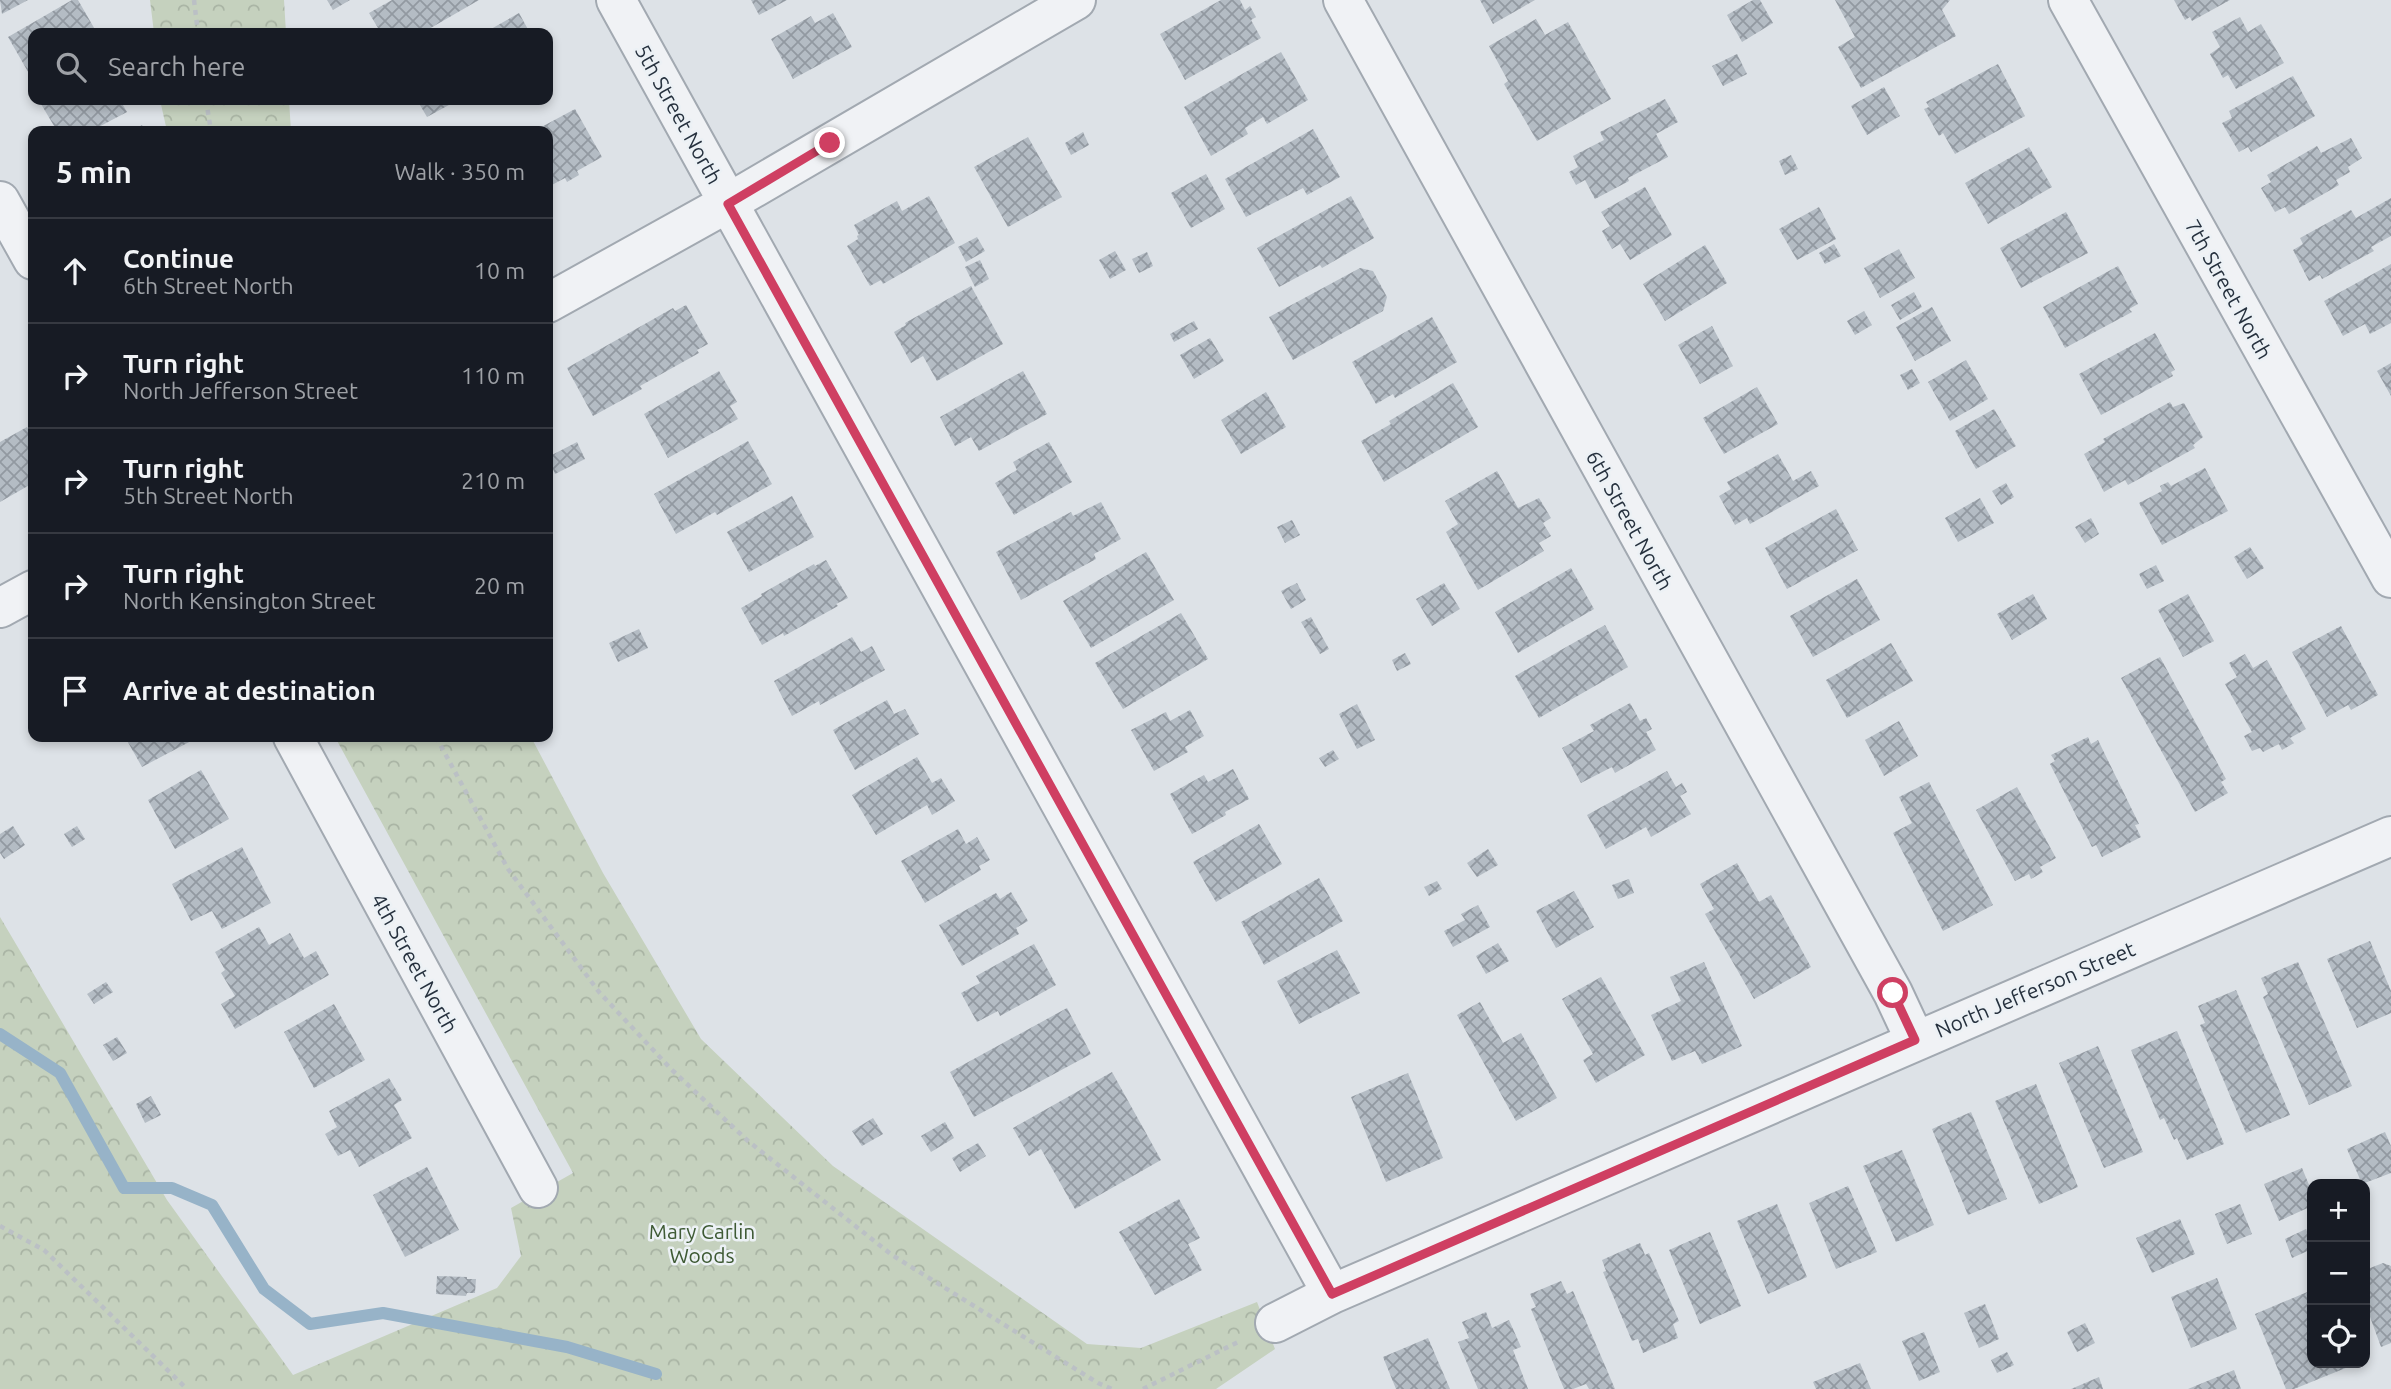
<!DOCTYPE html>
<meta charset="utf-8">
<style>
body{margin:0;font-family:Ubuntu,sans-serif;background:#242831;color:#f1f3f6}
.controls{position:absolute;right:21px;bottom:21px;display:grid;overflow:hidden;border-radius:14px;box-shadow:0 4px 10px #0003}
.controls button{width:63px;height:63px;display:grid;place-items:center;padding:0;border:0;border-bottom:2px solid #363941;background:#171b24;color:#f1f3f6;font:35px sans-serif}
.stop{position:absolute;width:21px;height:21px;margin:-16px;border:5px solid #cf3f62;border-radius:50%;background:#fff}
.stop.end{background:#cf3f62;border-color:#fff;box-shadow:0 2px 7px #0008}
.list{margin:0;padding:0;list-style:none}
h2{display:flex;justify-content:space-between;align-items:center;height:91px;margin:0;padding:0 28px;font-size:30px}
h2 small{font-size:23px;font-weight:400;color:#9ea1a6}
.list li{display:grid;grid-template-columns:46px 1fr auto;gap:21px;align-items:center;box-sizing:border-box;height:105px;padding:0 28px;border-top:2px solid #363941}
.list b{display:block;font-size:26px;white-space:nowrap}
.list p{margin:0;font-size:23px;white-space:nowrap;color:#9ea1a6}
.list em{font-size:23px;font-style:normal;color:#9ea1a6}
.icon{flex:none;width:38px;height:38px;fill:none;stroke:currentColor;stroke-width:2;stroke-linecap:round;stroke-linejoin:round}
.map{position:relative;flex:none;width:2391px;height:1389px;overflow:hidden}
.search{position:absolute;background:#171b24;box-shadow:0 4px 10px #0003;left:28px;top:28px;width:525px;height:77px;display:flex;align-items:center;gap:18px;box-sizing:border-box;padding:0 24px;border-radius:14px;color:#9ea1a6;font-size:26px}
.panel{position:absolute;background:#171b24;box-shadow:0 4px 10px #0003;left:28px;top:126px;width:525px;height:616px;border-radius:14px}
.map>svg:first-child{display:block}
.forest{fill:url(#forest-crowns)}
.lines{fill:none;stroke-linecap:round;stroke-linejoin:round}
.stream{stroke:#97b3c8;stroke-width:12}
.building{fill:url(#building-cross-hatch)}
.street-casing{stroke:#a2a9b1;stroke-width:42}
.path{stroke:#bbc0c5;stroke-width:4.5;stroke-dasharray:5 5;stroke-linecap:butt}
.street{stroke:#f0f2f5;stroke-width:38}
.route{stroke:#cf3f62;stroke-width:9}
.labels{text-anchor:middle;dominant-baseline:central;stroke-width:5;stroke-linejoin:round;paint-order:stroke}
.street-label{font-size:21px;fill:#26313e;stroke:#ecf1f5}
.park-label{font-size:21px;fill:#3e5a34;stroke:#ecf1f5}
</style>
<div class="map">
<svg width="2391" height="1389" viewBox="0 0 2391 1389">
<defs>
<pattern id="forest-crowns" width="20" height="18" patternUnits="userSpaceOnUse" patternTransform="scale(1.75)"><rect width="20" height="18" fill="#c5d1be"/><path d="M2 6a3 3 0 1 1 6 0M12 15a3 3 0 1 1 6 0" fill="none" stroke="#a9b4a4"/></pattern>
<pattern id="building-cross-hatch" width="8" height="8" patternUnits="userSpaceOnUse" patternTransform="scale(1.75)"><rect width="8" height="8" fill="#b4bcc4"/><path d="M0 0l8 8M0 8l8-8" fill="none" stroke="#9299a1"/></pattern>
</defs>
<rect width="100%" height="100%" fill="#dde2e7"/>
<path class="forest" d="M150,0H284L286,33H154Z
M160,100H289L291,131H167Z
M335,737H531L603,873L701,1039L833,1166L1087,1344L1141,1348L1257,1302L1275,1349L1216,1389H0V917L167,1200L293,1375L497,1288L521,1256L511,1208L573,1173Z"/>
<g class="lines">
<path class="stream" d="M0,1034L60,1073L124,1188H172L212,1205L264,1289L310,1324L383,1313L567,1347L656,1374"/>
</g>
<path class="building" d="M0,0H28L2,14Z
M72,0H78L97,33H33V76L31,77L8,37Z
M327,0H350L333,10Z
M392,0H479L422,33H381L369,13Z
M751,0H787L759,15Z
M1221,0H1240L1245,10L1250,6L1256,17L1251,20L1261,38L1185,80L1160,34Z
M1480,0H1535L1493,24Z
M1753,0H1760L1773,23L1742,42L1727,15Z
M1835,0H1950L1942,10L1956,36L1861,88L1838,47L1855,37Z
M2174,0H2230L2192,21L2190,17L2185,20Z
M519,13L530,33H484Z
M833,13L852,47L793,79L771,39L811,16L815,23Z
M2240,17L2248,32L2261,24L2284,63L2236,89L2228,75L2223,78L2210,54L2220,47L2212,32Z
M1536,19L1545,35L1568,22L1611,99L1537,141L1504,84L1508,81L1489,46Z
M1281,52L1308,100L1267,124L1263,117L1245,128L1248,134L1211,156L1184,107Z
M1737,54L1747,74L1723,86L1712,66Z
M1998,64L2025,116L1955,154L1943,133L1939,136L1924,109L1929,107L1926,102Z
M2293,76L2315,116L2251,152L2248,147L2239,152L2222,123L2232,118L2229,111Z
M1884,87L1900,116L1867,135L1851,106Z
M1665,99L1678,122L1656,134L1668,157L1628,178L1629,181L1595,199L1585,180L1576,185L1569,172L1578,167L1573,156L1604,140L1600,132Z
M49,100H120L127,112L91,131H57L41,104Z
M417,100H458L427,117Z
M575,109L602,157L577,171L579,175L567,182L565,178L548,187V131H534Z
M142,125L146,131H132Z
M1313,129L1340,177L1307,195L1303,188L1246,217L1225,179Z
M1083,132L1089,145L1071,155L1065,143Z
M1028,137L1062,197L1008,227L974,167Z
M2351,138L2362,158L2348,167L2350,172L2336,180L2339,185L2289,214L2285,207L2275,212L2261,188L2271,182L2267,175L2317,146L2321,153Z
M2029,147L2052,187L1988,224L1965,183Z
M1791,155L1798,169L1785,175L1779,161Z
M1206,174L1225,209L1191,228L1171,193Z
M1645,187L1672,235L1630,260L1620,244L1612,249L1602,231L1610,226L1601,212Z
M929,196L955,243L883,284L881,280L870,286L847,246L858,239L857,236L859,235L854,225L897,201L902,211Z
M1351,196L1374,238L1322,268L1320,265L1279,287L1257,248Z
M2391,198V236L2371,247L2374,251L2322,279L2320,275L2309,281L2293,250L2303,244L2300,238L2351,210L2356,218Z
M1819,207L1836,239L1797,260L1779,229Z
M2066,212L2088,253L2021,288L2000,248Z
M977,237L985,251L966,262L958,247Z
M1834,244L1841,256L1825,264L1819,253Z
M1705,245L1727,283L1665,321L1643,284Z
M1899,249L1915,278L1880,298L1864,268Z
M1115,251L1126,270L1110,279L1099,260Z
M1147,252L1153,266L1139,273L1132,259Z
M980,260L989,279L975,287L965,267Z
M2391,264V323L2370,334L2365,324L2343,336L2324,301Z
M2118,266L2138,304L2129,309L2132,312L2065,348L2043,307Z
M1360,268L1373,271L1387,297L1383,311L1293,360L1269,317Z
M971,286L1003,344L937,381L923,356L911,363L894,332L906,325L905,323Z
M1914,292L1922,307L1900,320L1891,305Z
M686,305L708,344L697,350L699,353L640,386L642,389L593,416L567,368L673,308L675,311Z
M1932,307L1951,341L1915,361L1896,327Z
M1864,311L1872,325L1855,335L1847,321Z
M1432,317L1457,362L1395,398L1393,394L1376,404L1352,362Z
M1194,321L1198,329L1174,342L1170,334Z
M1712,326L1733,366L1700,384L1678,345Z
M2155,333L2175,370L2171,372L2173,376L2101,415L2079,374Z
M1210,338L1224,361L1194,379L1180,355Z
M1966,360L1988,399L1950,421L1928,382Z
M2391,363V396L2377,371Z
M1912,369L1920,383L1908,390L1900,375Z
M719,371L737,402L730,406L738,419L668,458L644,414Z
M1023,371L1047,414L979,451L971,437L955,446L940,417Z
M1453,383L1478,427L1384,482L1361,441L1391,424L1389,421Z
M1757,387L1778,424L1724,454L1703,418Z
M1266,392L1286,427L1241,454L1221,420Z
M2170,402L2173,407L2184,403L2203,437L2193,445L2195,448L2128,485L2125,480L2104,492L2084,454L2105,442L2103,439Z
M1994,409L2016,446L1976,469L1955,431Z
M27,427L33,439V483L0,502V442Z
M748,441L772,484L717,515L715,512L676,534L654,494Z
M577,442L585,459L555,474L548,457Z
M1049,442L1072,482L1014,515L995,483L1017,470L1013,462Z
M1778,454L1793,481L1811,471L1819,486L1750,524L1747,518L1735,525L1719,496L1731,489L1727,482Z
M2205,468L2228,511L2162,545L2139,503L2162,491L2160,486L2168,482L2171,486Z
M1497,471L1518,508L1539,498L1551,518L1543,523L1551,536L1539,543L1544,551L1478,590L1446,532L1458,524L1445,501Z
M2006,483L2014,497L2001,505L1992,491Z
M792,496L814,537L749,572L727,532Z
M1980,498L1994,523L1958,542L1945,518Z
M1101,502L1121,539L1094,554L1096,559L1021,600L996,552L1071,512L1073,516Z
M1836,509L1858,550L1787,589L1765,548Z
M2091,518L2099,534L2085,543L2075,527Z
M1292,520L1300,535L1285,543L1277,527Z
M2250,547L2264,568L2247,579L2234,557Z
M1146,552L1174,600L1091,648L1063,601Z
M826,560L848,598L836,604L838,606L784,636L783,633L762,645L741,608L762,596L761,594L814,564L815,566Z
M2156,565L2164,581L2147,589L2139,574Z
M1571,568L1594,609L1518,653L1495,612Z
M1857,579L1880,620L1813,657L1790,616Z
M1297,583L1306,600L1291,609L1281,591Z
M1444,583L1460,609L1432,626L1416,599Z
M2033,594L2047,619L2012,640L1997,614Z
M2188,594L2214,641L2183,657L2158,610Z
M1181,613L1208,659L1123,709L1095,663Z
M1311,617L1329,649L1320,654L1301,622Z
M1605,625L1628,667L1539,718L1515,676Z
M2341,626L2378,695L2351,710L2348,705L2327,717L2292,652Z
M639,629L648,648L618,662L609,643Z
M852,637L861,652L872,646L885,670L820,705L819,701L792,716L774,681Z
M1891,643L1913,681L1847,718L1826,680Z
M1405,653L1411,664L1397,671L1392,660Z
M2245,654L2253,668L2267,660L2306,729L2290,738L2294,743L2282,750L2279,744L2263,752L2260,748L2252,751L2244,736L2252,732L2225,684L2237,677L2229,663Z
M2160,657L2226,779L2221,782L2228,793L2195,812L2121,678Z
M887,700L894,714L905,709L919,734L855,770L833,730Z
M1630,703L1640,721L1646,718L1652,729L1646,732L1656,750L1615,773L1612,767L1581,783L1562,748L1594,731L1590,725Z
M1357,704L1375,740L1357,749L1339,714Z
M1190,710L1204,736L1185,747L1188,752L1154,771L1131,730L1166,712L1170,721Z
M1899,721L1918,756L1884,776L1865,740Z
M125,737H191L193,740L142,767Z
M2088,737L2091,744L2098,740L2139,824L2135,825L2141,837L2102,857L2096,845L2092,847L2050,764L2055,761L2051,755Z
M1333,750L1339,759L1325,767L1319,758Z
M917,757L932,783L941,778L955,801L932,815L927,805L876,835L852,795Z
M1233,769L1249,799L1225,812L1226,815L1192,834L1170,794L1204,775L1208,782Z
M201,770L229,819L175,849L148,800Z
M1667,771L1676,787L1682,783L1687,792L1680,796L1691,814L1651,837L1646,827L1606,849L1587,815Z
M1929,782L1993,905L1943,931L1893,833L1912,823L1899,797Z
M2017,787L2056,858L2040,867L2043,872L2031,879L2029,874L2015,881L1976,810Z
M1259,824L1282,864L1216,902L1193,862Z
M13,826L25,845L4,859L0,853V834Z
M77,826L85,839L72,847L64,834Z
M958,829L966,844L977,837L990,860L979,866L981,870L925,903L901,861Z
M242,847L271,903L222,929L212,911L191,921L172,884Z
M1488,849L1498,865L1477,877L1467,863Z
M1737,863L1759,902L1771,895L1811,967L1754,999L1705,914L1714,909L1700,884Z
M1319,878L1343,921L1264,965L1241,922Z
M1629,879L1634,893L1618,899L1612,885Z
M1437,881L1442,889L1429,896L1424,887Z
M1574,891L1594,927L1556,948L1536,911Z
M1011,892L1028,921L1016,928L1019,934L962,966L939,925L996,893L1000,899Z
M1478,905L1490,927L1453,947L1444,931L1465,920L1461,914Z
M259,927L269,945L290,933L304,958L316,951L329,975L235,1029L221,1004L235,996L221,973L225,970L215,952Z
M2370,941L2391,991V1013L2357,1028L2327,959Z
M1498,943L1509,961L1486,974L1476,956Z
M1034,944L1056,985L1000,1016L998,1011L977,1022L961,993L980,983L976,976Z
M1337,950L1360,993L1299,1024L1277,981Z
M1704,962L1742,1046L1702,1064L1695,1051L1672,1061L1651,1015L1681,1001L1670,977Z
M2298,962L2352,1086L2309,1105L2263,997L2268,994L2261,978Z
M1601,977L1645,1055L1596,1083L1583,1060L1593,1054L1562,999Z
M106,982L113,992L94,1004L87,994Z
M2236,990L2290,1115L2246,1133L2200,1025L2205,1023L2198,1006Z
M1480,1002L1503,1043L1521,1033L1557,1098L1516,1121L1457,1015Z
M334,1004L365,1060L314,1088L284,1032Z
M1067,1008L1091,1054L974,1117L950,1072Z
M2177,1031L2224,1144L2187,1160L2177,1138L2174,1140L2164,1118L2160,1120L2131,1050Z
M117,1037L127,1053L113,1061L103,1045Z
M2098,1046L2143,1152L2104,1168L2059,1063Z
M1112,1072L1161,1160L1075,1209L1041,1149L1029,1156L1013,1128Z
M1408,1073L1443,1158L1386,1182L1351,1097Z
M389,1078L402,1100L394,1105L412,1138L359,1167L350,1150L338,1156L325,1134L337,1127L329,1111Z
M2036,1084L2078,1187L2039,1204L1995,1101Z
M151,1096L161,1115L145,1123L136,1104Z
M1971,1112L2007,1199L1968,1215L1932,1129Z
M873,1118L883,1134L862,1146L852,1131Z
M945,1122L954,1138L931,1152L921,1136Z
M2385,1132L2391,1146V1173L2362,1184L2347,1149Z
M978,1143L986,1156L960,1172L952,1158Z
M1902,1150L1934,1225L1896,1242L1863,1166Z
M427,1167L459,1230L405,1257L373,1195Z
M2302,1168L2312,1192V1206L2279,1221L2264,1184Z
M1848,1186L1877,1252L1836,1269L1809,1203Z
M1179,1199L1200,1238L1188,1244L1202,1270L1155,1295L1119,1232Z
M1777,1204L1807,1277L1768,1294L1737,1221Z
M2240,1204L2252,1234L2227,1244L2215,1214Z
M2180,1219L2195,1254L2152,1273L2136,1238Z
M2306,1229L2312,1243V1249L2292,1258L2285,1239Z
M1710,1232L1741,1306L1700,1324L1669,1250Z
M1640,1243L1645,1255L1649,1253L1679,1321L1673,1324L1678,1338L1643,1353L1638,1339L1632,1341L1603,1272L1606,1271L1602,1260Z
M2383,1263L2391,1266V1343L2381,1347L2365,1303V1270Z
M437,1276L467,1277V1279H476L475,1293H467L466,1296L436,1294Z
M2217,1278L2237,1329L2191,1348L2171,1297Z
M1561,1281L1567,1294L1573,1291L1615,1389H1589L1586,1384L1573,1389H1564L1531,1309L1536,1307L1530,1294Z
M2312,1290V1363H2358L2294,1389H2286L2255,1314Z
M1985,1304L1999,1339L1979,1348L1964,1313Z
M1486,1312L1492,1328L1509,1320L1521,1347L1513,1350L1528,1389H1478L1458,1342L1469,1338L1462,1322Z
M2085,1323L2095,1343L2077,1352L2067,1332Z
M1924,1332L1940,1372L1919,1381L1902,1341Z
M1428,1338L1450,1389H1396L1383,1357Z
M2007,1352L2014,1365L1997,1373L1991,1360Z
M1860,1363L1871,1389H1816L1813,1382Z
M2234,1370L2241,1389H2188Z
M2099,1377L2103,1389H2071Z"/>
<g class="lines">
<g class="street-casing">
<path id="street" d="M616,0L1332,1294
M1343,0L1893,993L1915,1040
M2068,0L2391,578
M0,201L33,260
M548,303L728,203L1076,0
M0,608L33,590
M293,737L538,1188
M1275,1323L1332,1294L2391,836"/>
</g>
<path class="path" d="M194,0L198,33
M206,100L211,131
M436,737L508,869L599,992L671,1069L748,1141L892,1255L1098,1383L1112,1389
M0,1226L44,1250L187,1389
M1143,1389L1240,1341"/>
<use href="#street" class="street"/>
</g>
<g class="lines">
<path class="route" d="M830,143L728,204L1332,1294L1915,1040L1893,993"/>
</g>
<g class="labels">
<g class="street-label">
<text transform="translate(679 114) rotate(61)">5th Street North</text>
<text transform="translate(2229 289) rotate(61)">7th Street North</text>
<text transform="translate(1630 520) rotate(61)">6th Street North</text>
<text transform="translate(415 963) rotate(61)">4th Street North</text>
<text transform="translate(2035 989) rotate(-23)">North Jefferson Street</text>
</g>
<g class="park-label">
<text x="702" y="1231">Mary Carlin<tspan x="702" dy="24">Woods</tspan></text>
</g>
</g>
</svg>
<div class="controls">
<button>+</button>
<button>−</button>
<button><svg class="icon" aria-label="locate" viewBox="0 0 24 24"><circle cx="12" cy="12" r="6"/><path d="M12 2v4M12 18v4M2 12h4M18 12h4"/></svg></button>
</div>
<div class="stop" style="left:1893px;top:993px"></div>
<div class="stop end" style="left:830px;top:143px"></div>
<div class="search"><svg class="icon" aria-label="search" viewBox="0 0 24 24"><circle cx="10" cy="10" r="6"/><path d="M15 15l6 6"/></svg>Search here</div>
<section class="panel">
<h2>5 min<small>Walk · 350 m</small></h2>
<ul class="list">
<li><svg class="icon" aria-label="ahead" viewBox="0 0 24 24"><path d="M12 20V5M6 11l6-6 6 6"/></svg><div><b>Continue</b><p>6th Street North</p></div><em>10 m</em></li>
<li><svg class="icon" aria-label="right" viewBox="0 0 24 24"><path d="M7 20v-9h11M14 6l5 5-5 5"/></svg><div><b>Turn right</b><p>North Jefferson Street</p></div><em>110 m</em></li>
<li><svg class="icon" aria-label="right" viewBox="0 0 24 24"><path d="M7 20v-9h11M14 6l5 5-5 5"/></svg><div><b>Turn right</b><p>5th Street North</p></div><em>210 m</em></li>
<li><svg class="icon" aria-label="right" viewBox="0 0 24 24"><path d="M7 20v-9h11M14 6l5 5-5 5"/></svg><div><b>Turn right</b><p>North Kensington Street</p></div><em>20 m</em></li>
<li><svg class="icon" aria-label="arrive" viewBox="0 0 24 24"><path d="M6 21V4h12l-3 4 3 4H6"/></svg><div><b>Arrive at destination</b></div></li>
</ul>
</section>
</div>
